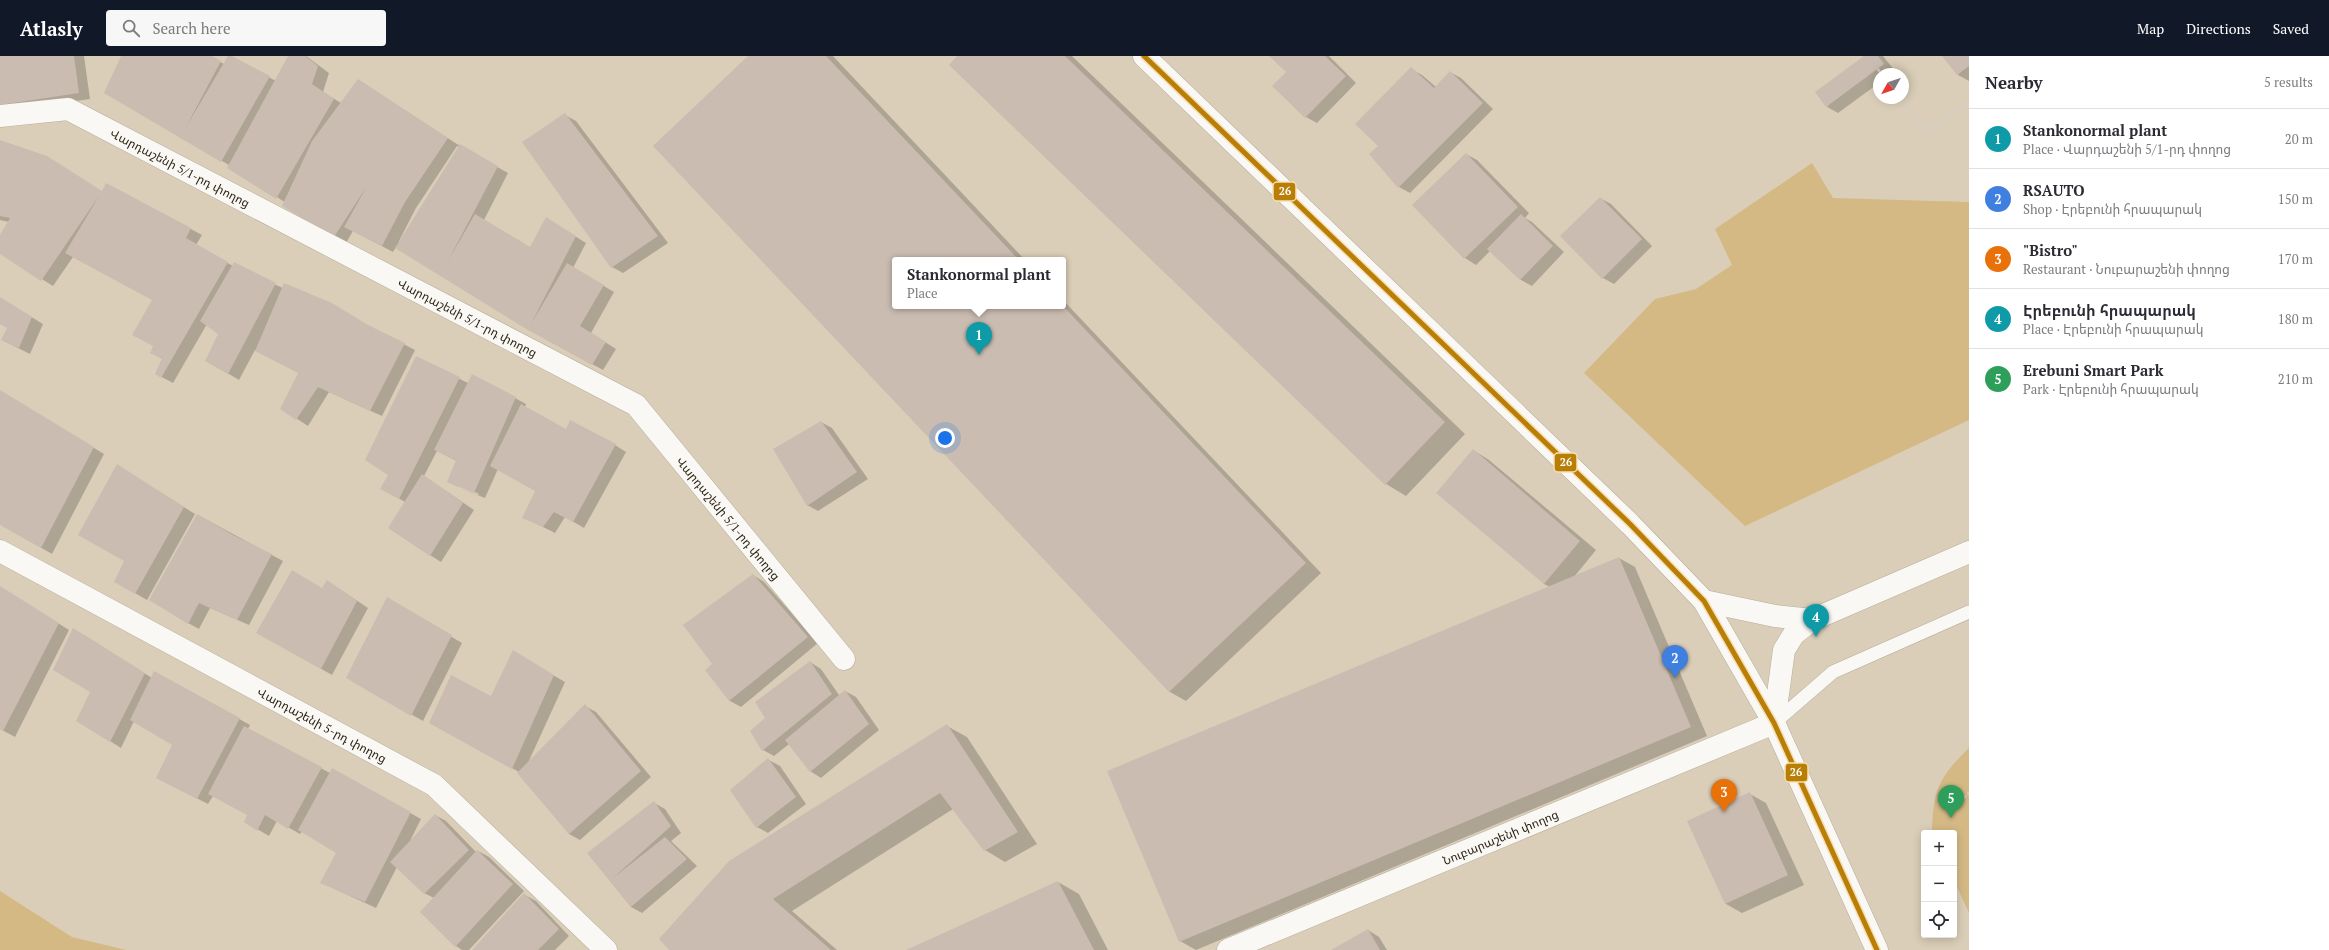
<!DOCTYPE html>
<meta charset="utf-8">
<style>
body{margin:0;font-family:"PT Serif","Noto Sans Armenian",serif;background:#f7f7f7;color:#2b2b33}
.controls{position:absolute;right:12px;bottom:12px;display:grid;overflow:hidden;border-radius:4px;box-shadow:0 2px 10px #0003}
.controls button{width:36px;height:36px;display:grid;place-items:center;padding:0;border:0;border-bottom:1px solid #e1e1e2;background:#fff;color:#2b2b33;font:20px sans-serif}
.compass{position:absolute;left:1873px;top:12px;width:36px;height:36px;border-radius:50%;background:#fff;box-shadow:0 2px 10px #0003;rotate:230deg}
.you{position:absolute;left:945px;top:382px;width:14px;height:14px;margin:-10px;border:3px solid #fff;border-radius:50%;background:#1a73e8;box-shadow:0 0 0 6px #1a73e833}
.badge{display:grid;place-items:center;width:26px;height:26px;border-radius:50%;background:#111827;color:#fff;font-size:13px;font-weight:700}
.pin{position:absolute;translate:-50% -33px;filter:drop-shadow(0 1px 2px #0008)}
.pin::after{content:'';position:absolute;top:21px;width:14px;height:12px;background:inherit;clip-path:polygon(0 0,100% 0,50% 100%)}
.popup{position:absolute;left:892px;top:201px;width:174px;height:52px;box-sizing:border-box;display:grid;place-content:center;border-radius:4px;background:#fff;filter:drop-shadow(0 1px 3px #0005);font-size:13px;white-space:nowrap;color:#7c7c81}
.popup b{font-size:15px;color:#2b2b33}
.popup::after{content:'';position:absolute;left:50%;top:100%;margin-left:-8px;border:8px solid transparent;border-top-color:#fff}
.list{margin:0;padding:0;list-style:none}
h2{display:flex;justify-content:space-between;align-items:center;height:52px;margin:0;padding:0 16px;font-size:17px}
h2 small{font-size:13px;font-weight:400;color:#7c7c81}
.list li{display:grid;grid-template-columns:26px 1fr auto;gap:12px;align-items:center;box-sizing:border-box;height:60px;padding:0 16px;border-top:1px solid #e1e1e2}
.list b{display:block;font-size:15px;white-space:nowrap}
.list p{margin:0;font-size:13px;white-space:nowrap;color:#7c7c81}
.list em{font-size:13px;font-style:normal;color:#7c7c81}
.icon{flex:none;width:22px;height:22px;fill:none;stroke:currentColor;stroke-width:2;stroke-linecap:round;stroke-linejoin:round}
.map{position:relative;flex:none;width:1969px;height:894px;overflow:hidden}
header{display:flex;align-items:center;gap:24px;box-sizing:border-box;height:56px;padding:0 20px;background:#111827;color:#fff}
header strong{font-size:19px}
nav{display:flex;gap:22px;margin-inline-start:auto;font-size:14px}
.search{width:280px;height:36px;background:#f7f7f7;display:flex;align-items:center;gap:10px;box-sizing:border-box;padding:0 14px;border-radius:4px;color:#7c7c81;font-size:15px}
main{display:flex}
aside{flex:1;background:#fff}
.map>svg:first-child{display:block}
.green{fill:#d4b985}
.shadow{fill:#0003;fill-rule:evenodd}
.building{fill:#cabcb1}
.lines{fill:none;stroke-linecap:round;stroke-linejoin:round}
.lane-casing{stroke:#b7ad9c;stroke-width:14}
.street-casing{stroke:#b7ad9c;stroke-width:23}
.secondary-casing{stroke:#b7ad9c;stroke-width:23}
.path{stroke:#d3cfc8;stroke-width:2.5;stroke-dasharray:3 2;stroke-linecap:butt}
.lane{stroke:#f9f8f4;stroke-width:13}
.street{stroke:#f9f8f4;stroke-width:22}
.secondary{stroke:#f9f8f4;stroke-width:22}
.bus-1-casing{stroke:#f6dfb7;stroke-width:8}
.bus-1{stroke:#b97e05;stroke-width:5}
.labels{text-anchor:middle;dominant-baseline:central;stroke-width:3.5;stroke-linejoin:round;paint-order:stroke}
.street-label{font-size:12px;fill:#281f10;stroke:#f6dfb7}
.line-badge{stroke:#f6dfb7;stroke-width:1.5}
.badge-label{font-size:11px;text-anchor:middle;font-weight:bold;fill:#fff}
</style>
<header>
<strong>Atlasly</strong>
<div class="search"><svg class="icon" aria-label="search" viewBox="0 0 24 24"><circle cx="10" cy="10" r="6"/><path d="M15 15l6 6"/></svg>Search here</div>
<nav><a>Map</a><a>Directions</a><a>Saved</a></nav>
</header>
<main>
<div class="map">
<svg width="1969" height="894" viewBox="0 0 1969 894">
<rect width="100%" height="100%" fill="#daceb8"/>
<path class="green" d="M1812,107L1833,142L1969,146V364L1745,470L1584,317L1655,243L1696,233L1732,209L1715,173Z
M1969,692V857L1954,824V777L1932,776C1933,734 1939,721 1969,692Z
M0,835L72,881L126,894H0Z"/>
<path class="shadow" d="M0,0H84L90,43L0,56Z
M122,0H210L224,8L230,0L276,25L289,0H306L329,17L323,36L341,47L358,24L460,90L508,117L484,164L531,192L557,169L586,187L573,212L614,236L591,277L616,293L603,314L528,273L396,191L393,196L353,175L346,187L229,109L105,36ZM457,90L459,91L400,186L399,185L416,152Z
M749,0H833L1025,204H895V250H1063V244L1321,517L1186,645L1170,636L654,90Z
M959,0H1072L1465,378L1406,440L1386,428Z
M1271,0H1329L1356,27L1317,67L1306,61L1287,16Z
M1866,0H1883L1895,15L1891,18H1879V27L1838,57L1827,51Z
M1944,0H1969V25L1958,19Z
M1411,13L1422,19L1436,31L1450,16L1461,22L1493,53L1410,137L1399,131L1379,90Z
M565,59L576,65L668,187L623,217L612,211Z
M0,86L102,136L107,128L202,179L196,189L233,210L369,270L415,294L382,360L329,336L308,370L282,353L299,317L255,294L239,324L207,305L220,277L207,268L173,327L156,318L163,303L151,297L154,290L153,244L73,201L53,230L0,197V181L9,166L0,164Z
M1466,98L1477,104L1529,157L1525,162L1532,166L1564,196L1532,230L1521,224L1490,195L1476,209L1465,202L1413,149Z
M1600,142L1611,148L1652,190L1614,228L1603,222Z
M0,242L43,268L30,298L2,284L9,272L0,267Z
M417,302L468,327L515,342L526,348L525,351L566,375L615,389L626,396L584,472L565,461L555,477L523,461L536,435L498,413L485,442L459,432L478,439L479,438L459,429V431L448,426L457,405L437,395L424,420L474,454L441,506L430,499L405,446L381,432L389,419Z
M0,335L104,398L52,498L0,468Z
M821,366L832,372L868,423L818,455L807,449Z
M1473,394L1489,404L1596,494L1574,521L1619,502L1635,511L1707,680L1196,894L1180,885L1550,531L1544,528Z
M128,416L195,458L147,544L116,526L126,504Z
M198,459L283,505L249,569L210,552L199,573L188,567Z
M753,519L764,526L818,587L741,651L730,645L706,614L714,608Z
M0,531L69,574L15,681L0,673Z
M338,532L368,552L332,619L258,577L323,533Z
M387,543L462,587L423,665L347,622Z
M84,579L152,622L155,616L250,669L248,673L330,717L332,713L421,763L410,785L435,759L446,765L476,796L478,795L489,801L524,835L469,894H462L456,890L421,856L434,842L424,837L397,811L376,852L322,827L337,796L302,775L300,778L277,765L269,780L245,766L248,759L213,740L208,748L157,722L174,689L134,665L121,692L110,685L92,635Z
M513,596L565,626L528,707L585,650L596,656L651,721L580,784L569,778L519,716L430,667L491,642Z
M810,606L821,613L839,639L845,635L856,641L879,674L821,722L810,715L789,688L774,700L763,694L766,663Z
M947,670L967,681L1037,788L1005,806L985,794L953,753L792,855L837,894H670Z
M769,704L780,710L806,748L768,777L757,771Z
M1750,738L1766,747L1804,829L1742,857L1726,848L1688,766Z
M654,747L665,753L681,777L671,785L697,810L642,857L631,851L588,797Z
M1058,826L1079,838L1108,894H908Z
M525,839L536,845L569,880L555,894H474Z
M1368,874L1379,881L1387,894H1333Z"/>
<path class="building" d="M0,0H74L79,37L0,49Z
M121,0H212L221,5L186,71L228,0H232L270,20L221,106L104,37Z
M288,0H305L318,10L312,28L334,43L276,143L227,112Z
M748,0H826L1019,204H895V250H1063L1306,507L1169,636L653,90Z
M957,0H1065L1445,366L1385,429L949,9Z
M1269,0H1325L1346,20L1305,62L1272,30L1286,16Z
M1864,0H1878L1884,8L1826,51L1815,36Z
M1942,0H1969V10L1957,19Z
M1411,11L1434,32L1450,15L1483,47L1398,132L1369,98L1378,90L1355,68Z
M358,23L448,82L405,146L382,190L344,171L367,130L334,181L282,150L312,85Z
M565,57L658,180L611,212L522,86Z
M0,84L47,100L102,135L106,127L191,172L177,200L186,182L228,206L161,322L155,318L162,302L150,297L153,290L132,279L152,244L65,197L99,140L41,225L0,198V179L10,162L0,160Z
M460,88L498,110L448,205L475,158L530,191L546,161L576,180L531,268L567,207L604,229L580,270L606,286L592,309L528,274L395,192Z
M1466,97L1518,151L1464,203L1412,149Z
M1600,141L1642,183L1602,223L1560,180Z
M1521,158L1553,190L1520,224L1487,193Z
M234,206L276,227L228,318L205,305L218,278L200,265Z
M284,227L332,247L368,269L405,287L370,355L318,331L296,364L280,353L298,317L255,295Z
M0,241L32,261L19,292L1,284L7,272L0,268Z
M416,300L460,321L399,443L380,433L388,419L365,404Z
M472,318L516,341L474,437L447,426L456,404L434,394Z
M0,334L94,391L41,492L0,469Z
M521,348L566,373L570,364L616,388L573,466L554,456L543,471L522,462L535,435L490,410Z
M821,365L857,416L807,450L773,393Z
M1473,393L1580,485L1544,528L1436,437Z
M117,408L184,451L135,538L114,526L124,505L78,479Z
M422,418L463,447L430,500L388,472Z
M197,458L233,479L272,498L237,564L199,547L188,568L149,544Z
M1619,501L1691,671L1179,886L1107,715Z
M292,514L322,532L327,524L357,545L321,613L256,577Z
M753,518L808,581L729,645L705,614L712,608L683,569Z
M0,530L59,567L3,675L0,673Z
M387,541L452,579L411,660L346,622Z
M73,572L145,617L110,686L76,665L90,636L53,614Z
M513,594L554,619L512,713L429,667L451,619L491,640Z
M810,605L832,638L762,695L750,675L765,662L755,646Z
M154,615L240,662L197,743L156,722L172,689L130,664Z
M845,634L869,668L810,716L785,684Z
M585,648L641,715L569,778L517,717Z
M947,668L1018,776L984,795L940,737L773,843L831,894H669L659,883L729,805Z
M244,670L322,711L288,773L265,759L257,775L244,766L247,759L208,738Z
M768,702L796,741L756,772L730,734Z
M332,712L411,756L365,846L320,827L336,797L298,774Z
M1750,736L1788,819L1725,848L1687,765Z
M654,745L671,770L613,822L665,781L687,803L631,851L587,797Z
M435,758L469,794L424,838L390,806Z
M477,794L513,828L455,891L420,856Z
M1058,825L1094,894H906Z
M524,837L559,873L538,894H472Z
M1368,873L1380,894H1331Z"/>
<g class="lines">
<g class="lane-casing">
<path id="lane" d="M1774,667L1833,616L1969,556"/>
</g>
<g class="street-casing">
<g id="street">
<path id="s1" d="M0,60L68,53L636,349L844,603"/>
<path id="s2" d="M0,495L434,729L606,894"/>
</g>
</g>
<g class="secondary-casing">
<g id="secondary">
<path d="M1144,0L1630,468L1704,545L1774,667L1877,894"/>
<path d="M1704,545L1775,560L1812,564"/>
<path d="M1774,667L1784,594L1794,578L1812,564L1969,496"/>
<path id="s3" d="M1228,894L1774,667"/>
</g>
</g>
<path class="path" d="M1878,13L1881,18
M1900,42L1927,76L1969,45
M1953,752L1969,737"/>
<use href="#lane" class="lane"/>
<use href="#street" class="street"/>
<use href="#secondary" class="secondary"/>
<g class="bus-1-casing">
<path id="bus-1" d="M1144,0L1630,468L1704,545L1774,667L1877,894"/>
</g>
<use href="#bus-1" class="bus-1"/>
</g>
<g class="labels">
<g class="street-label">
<text stroke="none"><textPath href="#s1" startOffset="195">Վարդաշենի 5/1-րդ փողոց</textPath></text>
<text stroke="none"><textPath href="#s1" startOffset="519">Վարդաշենի 5/1-րդ փողոց</textPath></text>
<text stroke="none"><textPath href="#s1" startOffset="855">Վարդաշենի 5/1-րդ փողոց</textPath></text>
<text stroke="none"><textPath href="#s2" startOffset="366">Վարդաշենի 5-րդ փողոց</textPath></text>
<text stroke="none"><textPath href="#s3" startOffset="295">Նուբարաշենի փողոց</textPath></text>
</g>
</g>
<g class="line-badge">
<rect x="1273" y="126" width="23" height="19" rx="4" fill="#b97e05"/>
<rect x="1554" y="397" width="23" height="19" rx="4" fill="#b97e05"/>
<rect x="1785" y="707" width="23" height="19" rx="4" fill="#b97e05"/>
</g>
<g class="badge-label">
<text x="1285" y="139">26</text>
<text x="1566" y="410">26</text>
<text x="1796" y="720">26</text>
</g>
</svg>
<div class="controls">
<button>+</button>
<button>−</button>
<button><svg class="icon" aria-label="locate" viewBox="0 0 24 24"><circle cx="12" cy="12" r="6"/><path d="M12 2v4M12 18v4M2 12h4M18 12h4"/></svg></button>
</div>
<svg class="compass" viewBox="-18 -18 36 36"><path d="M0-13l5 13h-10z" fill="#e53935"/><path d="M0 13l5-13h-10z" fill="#7c7c81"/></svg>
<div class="you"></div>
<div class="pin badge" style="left:979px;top:299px;background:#0f9aa8">1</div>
<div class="popup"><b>Stankonormal plant</b>Place</div>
<div class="pin badge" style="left:1675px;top:622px;background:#3f7fe0">2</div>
<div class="pin badge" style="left:1724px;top:756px;background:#e8710a">3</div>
<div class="pin badge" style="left:1816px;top:581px;background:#0f9aa8">4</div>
<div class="pin badge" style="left:1951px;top:762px;background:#2e9e5b">5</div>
</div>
<aside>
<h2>Nearby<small>5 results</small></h2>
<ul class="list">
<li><span class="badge" style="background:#0f9aa8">1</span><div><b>Stankonormal plant</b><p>Place · Վարդաշենի 5/1-րդ փողոց</p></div><em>20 m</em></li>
<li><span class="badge" style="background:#3f7fe0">2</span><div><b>RSAUTO</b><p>Shop · Էրեբունի հրապարակ</p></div><em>150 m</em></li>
<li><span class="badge" style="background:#e8710a">3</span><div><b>&quot;Bistro&quot;</b><p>Restaurant · Նուբարաշենի փողոց</p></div><em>170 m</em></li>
<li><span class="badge" style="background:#0f9aa8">4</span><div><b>Էրեբունի հրապարակ</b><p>Place · Էրեբունի հրապարակ</p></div><em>180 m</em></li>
<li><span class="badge" style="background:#2e9e5b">5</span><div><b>Erebuni Smart Park</b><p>Park · Էրեբունի հրապարակ</p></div><em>210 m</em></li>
</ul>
</aside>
</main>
